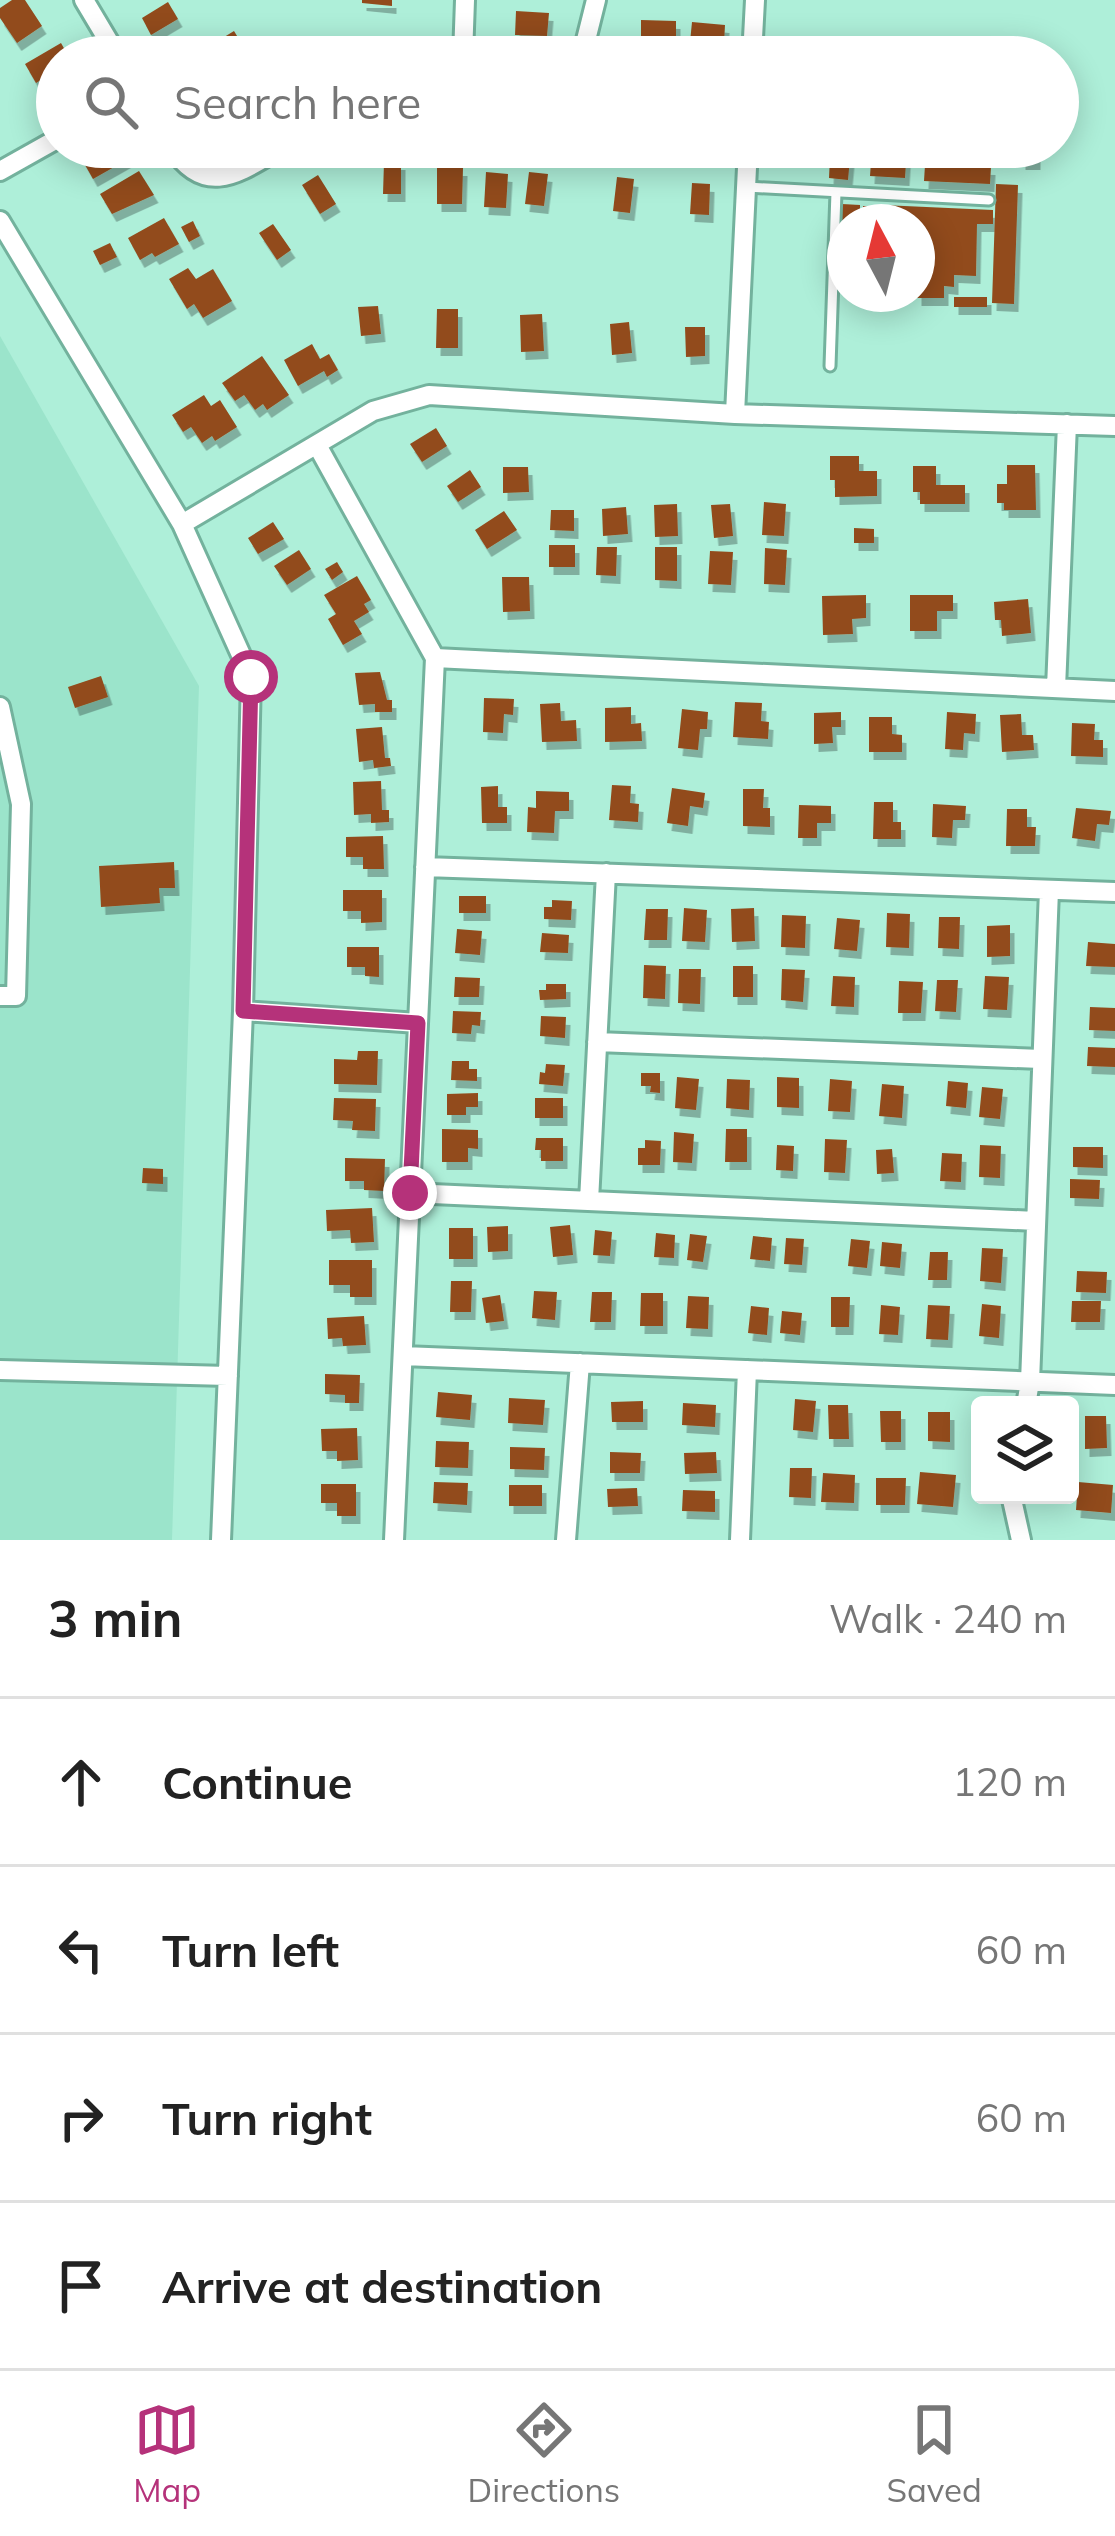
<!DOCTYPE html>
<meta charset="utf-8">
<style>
body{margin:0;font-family:Mulish,sans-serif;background:#f6f6f6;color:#222}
.controls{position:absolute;right:36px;bottom:36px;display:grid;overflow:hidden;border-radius:12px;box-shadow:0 6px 30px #0003}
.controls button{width:108px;height:108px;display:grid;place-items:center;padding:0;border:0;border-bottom:3px solid #e0e0e0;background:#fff;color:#222;font:60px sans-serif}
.compass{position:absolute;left:827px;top:204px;width:108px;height:108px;border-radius:50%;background:#fff;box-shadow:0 6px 30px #0003;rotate:353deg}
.stop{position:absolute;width:36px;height:36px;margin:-27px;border:9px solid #b5327a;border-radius:50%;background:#fff}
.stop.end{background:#b5327a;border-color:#fff;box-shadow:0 3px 12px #0008}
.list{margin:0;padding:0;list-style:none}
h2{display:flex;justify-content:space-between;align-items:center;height:156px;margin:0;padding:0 48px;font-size:51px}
h2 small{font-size:39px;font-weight:400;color:#767676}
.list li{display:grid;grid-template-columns:78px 1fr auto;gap:36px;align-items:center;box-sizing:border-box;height:168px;padding:0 48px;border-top:3px solid #e0e0e0}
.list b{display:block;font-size:45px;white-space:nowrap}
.list em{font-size:39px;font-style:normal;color:#767676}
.icon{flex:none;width:66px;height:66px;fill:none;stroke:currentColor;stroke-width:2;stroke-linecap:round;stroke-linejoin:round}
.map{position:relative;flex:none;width:1115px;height:1540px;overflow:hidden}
.search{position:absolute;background:#fff;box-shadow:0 6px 30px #0003;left:36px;right:36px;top:36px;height:132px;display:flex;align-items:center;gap:30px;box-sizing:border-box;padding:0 42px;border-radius:66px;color:#767676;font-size:45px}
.sheet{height:828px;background:#fff}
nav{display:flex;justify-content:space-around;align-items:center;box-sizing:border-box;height:168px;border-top:3px solid #e0e0e0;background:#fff;font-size:33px;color:#767676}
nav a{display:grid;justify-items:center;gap:6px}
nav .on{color:#b5327a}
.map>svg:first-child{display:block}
.built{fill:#9be4cb}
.building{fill:#924c1c;filter:url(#shadow)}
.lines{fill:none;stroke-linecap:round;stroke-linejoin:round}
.service-casing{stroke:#73b29d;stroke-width:15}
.minor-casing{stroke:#73b29d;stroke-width:24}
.service{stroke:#fff;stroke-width:9}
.minor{stroke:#fff;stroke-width:18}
.route{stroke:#b5327a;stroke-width:15}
</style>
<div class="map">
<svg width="1115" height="1540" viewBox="0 0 1115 1540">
<defs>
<filter id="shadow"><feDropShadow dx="4.5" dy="8" stdDeviation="0" flood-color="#0004"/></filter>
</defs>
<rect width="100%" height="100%" fill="#aeefd9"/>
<path class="built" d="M0,336L199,686L172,1540H0Z"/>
<path class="building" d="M12,0H25L42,26L17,43L0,18V8Z
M362,0H392V6L362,3Z
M168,2L178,19L151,35L142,18Z
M516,11L549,13L547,36L515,35Z
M641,20L676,21V43L641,42Z
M692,22L725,25L724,44L690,42Z
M234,31L250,57H201L198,53Z
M61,43L69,57H57V78L54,72L36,83L25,64Z
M97,147H124L130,158L93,179L80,156Z
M872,147H907L905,178L870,176Z
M1021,151H1036V162H1021Z
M830,156L850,158L848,180L829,178Z
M384,162H401V194H383Z
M925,165L991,167L990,184L924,181Z
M437,168H463L462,204H437Z
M139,171L154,195L112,214L100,194Z
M486,172L508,174L506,208L484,207Z
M529,172L548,174L544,206L525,204Z
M318,175L336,204L320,214L302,185Z
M617,177L634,179L630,213L613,211Z
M692,183L710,184L709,215L690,214Z
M996,184L1018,185L1014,304L992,303Z
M842,204L860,205V222H845V283L839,282Z
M882,205L993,210V224H977L976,276L954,275V287L944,286V298H917V222H881Z
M863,206H876L875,219L863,220Z
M164,218L179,244L155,257L152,253L140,260L128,238Z
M193,221L200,236L189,242L181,227Z
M273,224L291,250L277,260L259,233Z
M110,243L117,257L100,265L93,251Z
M188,268L196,279L213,269L232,301L203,318L194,304L187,309L169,279Z
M954,297H987V307H954Z
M378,306L381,334L361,336L358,307Z
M437,309H458V348H436Z
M542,314L544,351L521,352L520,315Z
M629,322L632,353L612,355L610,324Z
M685,327H705V356L686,357Z
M312,344L320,359L329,354L338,370L327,377L324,371L298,386L284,360Z
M262,356L289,395L267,410L263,404L255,410L244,395L235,401L222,383Z
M204,395L211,406L220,400L237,427L215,441L212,436L202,443L191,427L183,432L172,415Z
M436,428L447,446L422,462L410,444Z
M830,456H859V471H877V496L835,497V480H830Z
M1007,465H1035L1036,510H1004V503H997V484H1007Z
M913,466H936V485H965V504H920V492H913Z
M503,467H528L529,492L503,493Z
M470,470L481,487L458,502L447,486Z
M764,502L786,504L784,536L762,535Z
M677,504L678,536L655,537L654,505Z
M730,504L733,536L714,538L711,505Z
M626,507L628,534L603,536L602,509Z
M551,510H574V531L550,530Z
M504,511L517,530L487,549L475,530Z
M273,522L284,539L258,554L248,538Z
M854,528L874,529V543H854Z
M549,545H575V567H549Z
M597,547H617L616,576L596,575Z
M655,547H677V581L655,580Z
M765,548L787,550L785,585L764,584Z
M299,550L311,569L287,585L274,566Z
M710,551L733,552L731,585L708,584Z
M337,562L343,572L332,580L325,569Z
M357,576L371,600L364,604L369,612L354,621L362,634L343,645L328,619L336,614L324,595Z
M502,577H529L530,611L503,612Z
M866,595V618L852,619L853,634L823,635L822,596Z
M910,595H953V611H937V631H910Z
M1028,599L1031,633L1002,636L1001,620H995L994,602Z
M380,672L387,700H392V712H375V704L359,705L355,673Z
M101,676L108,697L75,708L68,687Z
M484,698L514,699L513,715L504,714L503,733L483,732Z
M735,702L762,703L761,721L769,722L768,739L733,737Z
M560,703L561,721L576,720L577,741L542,742L540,704Z
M631,707V724L641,723L642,741L605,742V708Z
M682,709L708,712L707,729H700L698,750L678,748Z
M841,712V727H832L833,743L814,744V713Z
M947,712L976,714L975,734L964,733L963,750L945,749Z
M1021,714L1022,735H1033L1034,750L1002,752L1000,715Z
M869,717H892V734L902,735V752H869Z
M1072,723L1095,724L1094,740H1103V757L1071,756Z
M382,727L385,758H390L391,766L374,768L373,760L359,762L356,729Z
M381,781L382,810H389V822L371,823V814L354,815L353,782Z
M612,785L631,786L630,803L639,804L638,822L609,820Z
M498,786V807H507V823H482L481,787Z
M672,788L705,793L703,808L690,806L688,826L667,823Z
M743,789H764L763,808H770V827L743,826Z
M536,791L569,792V811H555L554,833L527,832L528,807L536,808Z
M874,802H893V822H901V839H873Z
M933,804L966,806L965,820H953L952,838L932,837Z
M799,805L831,806V823H817V838H798Z
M1076,808L1111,811L1109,825L1097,824L1095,841L1072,838Z
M1007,809H1027V827H1036L1035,846H1006Z
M383,836L384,869H363V857H346V837Z
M174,862L175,888H159L160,903L101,907L99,866Z
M343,890H382V922L361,923V911H343Z
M459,896H486V913H459Z
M552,900L572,901L571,920L544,919V907H552Z
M684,908L707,910L705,942L682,941Z
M754,908L755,941L732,942L731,909Z
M646,909H668L667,940H644Z
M887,913L910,914L909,948L886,947Z
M782,915L806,916L805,948L781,947Z
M939,917H960L959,949L938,948Z
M837,918L860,920L857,951L834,949Z
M1010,925V956L987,957V926Z
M457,929L482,931L480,955L455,953Z
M542,933L569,935L568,953L540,952Z
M1088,942L1115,944V967L1086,966Z
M347,947H379V977L365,976V967H347Z
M644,965L666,966L665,999L643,998Z
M733,966H753V997H733Z
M679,969H701L700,1004L678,1003Z
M782,969L805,970L803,1002L781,1000Z
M833,976L855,977L854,1007L831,1006Z
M985,976L1009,977L1007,1010L983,1009Z
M455,977L480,978L479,997H454Z
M937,980H958L956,1012L935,1011Z
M899,981L923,982L921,1013H898Z
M546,984H566V999L540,1000L539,990H546Z
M1090,1007L1115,1008V1031L1089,1030Z
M453,1011L481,1012L480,1026L472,1025L471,1034L452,1033Z
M541,1016L566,1017L565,1038L540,1036Z
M1088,1047L1115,1048V1067L1087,1066Z
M358,1051H378L377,1085L334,1084V1059L357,1060Z
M452,1061H469V1069H477V1081L451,1080Z
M546,1064L565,1065L563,1086L539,1084L540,1072L545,1073Z
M641,1073H660V1093L650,1092L651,1086H641Z
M677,1077L699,1079L696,1110L675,1108Z
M777,1077L799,1078V1108L777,1107Z
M727,1079L750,1080L749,1110L726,1108Z
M830,1079L852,1081L850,1112L828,1111Z
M948,1081L968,1083L966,1108L946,1106Z
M882,1084L904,1086L902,1118L879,1116Z
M982,1087L1003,1089L1000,1119L979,1117Z
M478,1093V1107H466V1115H447V1094Z
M334,1098L376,1099L375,1131L352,1130L353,1121L333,1120Z
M535,1098H563V1118H535Z
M442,1129L478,1130V1149L468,1148V1162H442Z
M726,1129H747V1162H725Z
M674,1132L694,1134L692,1163L673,1162Z
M536,1138H563V1161H541V1150H535Z
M825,1139L847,1140L845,1173L824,1172Z
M645,1140L661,1141L660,1165H638V1148H645Z
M777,1145L794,1146L793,1171L776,1170Z
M980,1145L1001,1146L1000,1178L979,1177Z
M1073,1147H1103V1168L1073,1167Z
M892,1149L894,1173L877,1174L876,1150Z
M942,1153L962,1154L961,1182L940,1181Z
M345,1158L385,1159L384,1191L364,1190V1181H345Z
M143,1168L163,1169V1184L142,1183Z
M1070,1179L1100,1180L1099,1199L1070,1198Z
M372,1208L374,1242L351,1243L350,1230L327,1231L326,1210Z
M570,1225L573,1255L553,1257L550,1227Z
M508,1226V1251L488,1252L487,1227Z
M449,1228H473V1259H449Z
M595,1230L612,1232L610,1256L593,1255Z
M656,1233L675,1235L674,1258L654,1257Z
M690,1234L707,1236L703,1262L687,1260Z
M753,1236L772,1238L770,1261L750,1259Z
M786,1238L804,1239L802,1265L784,1264Z
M851,1239L870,1241L867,1268L848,1266Z
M882,1242L902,1244L900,1268L880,1266Z
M982,1248L1003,1249L1001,1283L980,1281Z
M930,1252H948L947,1280H928Z
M329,1260H372V1297H350V1285H329Z
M1077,1271L1107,1272L1106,1293L1076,1292Z
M451,1281H472L471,1312H450Z
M534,1291L557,1292L555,1320L532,1318Z
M592,1292H612L611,1322H590Z
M641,1293H663V1326H640Z
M500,1295L504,1321L486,1323L482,1298Z
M688,1296L709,1297L708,1329L686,1328Z
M831,1297H850L849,1327H831Z
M1072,1301H1101L1100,1322H1071Z
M982,1304L1001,1306L999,1338L979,1336Z
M881,1305L900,1307L898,1335L879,1334Z
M928,1305L950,1306L948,1340L926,1339Z
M751,1306L769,1308L767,1335L748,1333Z
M782,1311L802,1313L800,1335L780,1333Z
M364,1316L366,1345L343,1346L342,1338L328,1339L327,1318Z
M325,1374L360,1375L359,1403H345V1395L325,1394Z
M438,1392L472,1395L470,1420L436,1417Z
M509,1398L545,1400L543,1425L508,1423Z
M795,1399L816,1401L813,1432L793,1430Z
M643,1401V1422H612L611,1402Z
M683,1403L716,1405L715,1427L682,1425Z
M828,1405H848L849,1439H829Z
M880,1411H901V1442H881Z
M928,1412H950V1442L928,1441Z
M1085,1416H1106L1107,1448L1085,1449Z
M357,1428L358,1460L337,1461V1451H322L321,1429Z
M436,1441L469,1442L468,1468L435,1467Z
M510,1447L545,1448L544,1470L510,1469Z
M610,1452L641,1453L640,1473H610Z
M716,1452L717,1473L685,1474L684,1453Z
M790,1468H812L811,1498L789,1497Z
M920,1472L956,1475L953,1507L917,1504Z
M823,1473L855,1475L854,1503L821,1502Z
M876,1478H906L905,1505H876Z
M434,1482L468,1483L467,1505L433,1503Z
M1078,1482L1113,1485L1111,1513L1076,1510Z
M321,1484H356V1516H337V1503H321Z
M509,1485H542V1506H509Z
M637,1488L638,1506L608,1507L607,1489Z
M683,1490L715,1491V1512L682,1511Z"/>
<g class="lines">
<g class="service-casing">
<path id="service" d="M747,187L989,200
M830,366L836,192"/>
</g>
<g class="minor-casing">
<path id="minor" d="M84,0L118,57
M463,57L465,0
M594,57L585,44L596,0
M752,57L755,0
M172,147C206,200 241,171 283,147
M0,171L57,139
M0,221L182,524L251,677L243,1011L221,1540
M735,414L748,147
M317,445L435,658L1115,691
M182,524L373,411L429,395L735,414L1115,426
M1056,688L1067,424
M0,707L21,804L16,996H0
M425,867L1115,892
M243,1011L418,1023
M597,1042L1041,1059
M410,1193L1036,1221
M589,1201L606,873
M403,1356L1115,1385
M0,1370L228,1376
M1026,1405L1030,1382L1049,890
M1011,1495L1021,1540
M394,1540L435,658
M566,1540L580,1363
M740,1540L747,1370"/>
</g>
<use href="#service" class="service"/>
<use href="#minor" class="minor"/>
</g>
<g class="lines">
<path class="route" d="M251,677L243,1011L418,1023L410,1193"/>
</g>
</svg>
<div class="controls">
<button><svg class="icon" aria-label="layers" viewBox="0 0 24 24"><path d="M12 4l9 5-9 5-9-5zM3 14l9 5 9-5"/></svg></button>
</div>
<svg class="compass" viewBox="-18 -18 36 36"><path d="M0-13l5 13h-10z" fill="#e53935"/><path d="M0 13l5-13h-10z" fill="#767676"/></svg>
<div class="stop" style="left:251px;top:677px"></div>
<div class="stop end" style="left:410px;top:1193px"></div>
<div class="search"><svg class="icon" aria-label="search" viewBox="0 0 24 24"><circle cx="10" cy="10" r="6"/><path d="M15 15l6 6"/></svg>Search here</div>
</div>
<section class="sheet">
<h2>3 min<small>Walk · 240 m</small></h2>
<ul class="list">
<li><svg class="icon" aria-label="ahead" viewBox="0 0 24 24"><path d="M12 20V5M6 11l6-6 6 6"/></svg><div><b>Continue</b></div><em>120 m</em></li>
<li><svg class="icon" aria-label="left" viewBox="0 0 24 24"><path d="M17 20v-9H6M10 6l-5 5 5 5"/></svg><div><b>Turn left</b></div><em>60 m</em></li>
<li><svg class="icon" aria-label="right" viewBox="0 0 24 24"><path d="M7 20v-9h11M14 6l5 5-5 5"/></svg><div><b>Turn right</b></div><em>60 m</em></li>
<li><svg class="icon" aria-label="arrive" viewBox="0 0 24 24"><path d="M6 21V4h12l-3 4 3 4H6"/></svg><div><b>Arrive at destination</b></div></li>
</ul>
</section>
<nav>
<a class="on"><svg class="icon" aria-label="map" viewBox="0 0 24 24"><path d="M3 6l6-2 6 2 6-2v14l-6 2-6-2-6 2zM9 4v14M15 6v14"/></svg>Map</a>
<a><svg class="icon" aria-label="directions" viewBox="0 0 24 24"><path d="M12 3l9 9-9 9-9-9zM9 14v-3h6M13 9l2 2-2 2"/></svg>Directions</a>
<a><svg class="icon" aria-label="saved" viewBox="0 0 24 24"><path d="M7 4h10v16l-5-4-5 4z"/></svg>Saved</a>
</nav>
